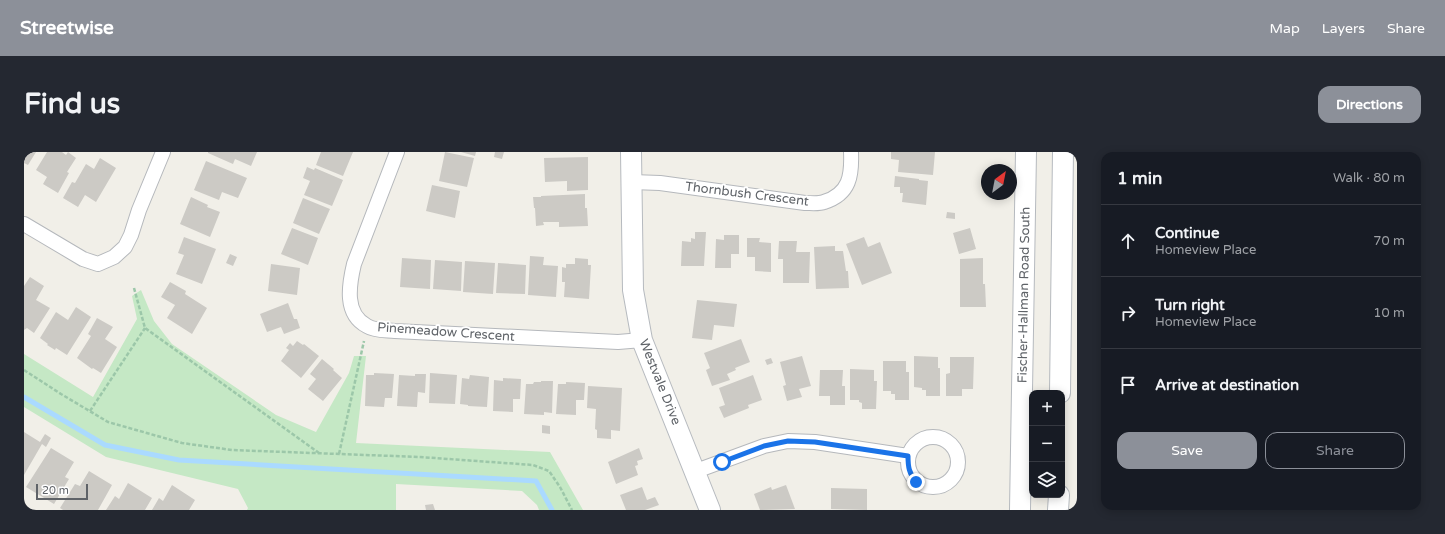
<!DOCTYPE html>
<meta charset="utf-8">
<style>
body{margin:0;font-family:"Varela Round",sans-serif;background:#242831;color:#f1f3f6}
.controls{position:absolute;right:12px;bottom:12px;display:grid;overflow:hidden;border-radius:8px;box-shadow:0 2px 10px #0003}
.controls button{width:36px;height:36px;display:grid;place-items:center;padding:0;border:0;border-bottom:1px solid #363941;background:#171b24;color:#f1f3f6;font:20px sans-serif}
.compass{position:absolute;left:957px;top:12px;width:36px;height:36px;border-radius:50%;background:#171b24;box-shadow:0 2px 10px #0003;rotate:32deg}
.scale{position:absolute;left:12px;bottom:10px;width:52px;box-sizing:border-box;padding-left:4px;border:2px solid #5f6368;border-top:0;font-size:11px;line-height:14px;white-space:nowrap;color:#5f6368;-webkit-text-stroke:3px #fff;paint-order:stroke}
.stop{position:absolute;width:12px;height:12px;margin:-9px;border:3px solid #1a73e8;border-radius:50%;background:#fff}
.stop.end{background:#1a73e8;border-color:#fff;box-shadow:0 1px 4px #0008}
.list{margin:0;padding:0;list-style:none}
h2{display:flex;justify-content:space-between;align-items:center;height:52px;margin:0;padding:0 16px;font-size:17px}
h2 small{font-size:13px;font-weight:400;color:#9ea1a6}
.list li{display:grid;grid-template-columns:26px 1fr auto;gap:12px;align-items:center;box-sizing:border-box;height:72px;padding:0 16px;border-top:1px solid #363941}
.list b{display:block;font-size:15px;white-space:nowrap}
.list p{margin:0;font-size:13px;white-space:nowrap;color:#9ea1a6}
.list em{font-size:13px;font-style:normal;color:#9ea1a6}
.actions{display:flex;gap:8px;padding:12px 16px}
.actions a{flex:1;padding:9px 0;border:1px solid #8c9099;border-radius:12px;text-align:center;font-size:14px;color:#8c9099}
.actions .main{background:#8c9099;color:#fff}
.icon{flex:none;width:22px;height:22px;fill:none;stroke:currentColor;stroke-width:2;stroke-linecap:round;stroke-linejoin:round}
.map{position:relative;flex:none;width:1053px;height:358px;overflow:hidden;border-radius:12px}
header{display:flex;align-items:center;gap:24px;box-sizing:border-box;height:56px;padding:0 20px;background:#8c9099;color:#fff}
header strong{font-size:19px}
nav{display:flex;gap:22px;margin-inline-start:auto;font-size:14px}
.intro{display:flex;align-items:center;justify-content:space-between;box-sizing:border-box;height:96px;padding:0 24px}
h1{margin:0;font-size:28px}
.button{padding:10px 18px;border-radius:12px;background:#8c9099;color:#fff;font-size:14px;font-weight:700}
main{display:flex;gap:24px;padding:0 24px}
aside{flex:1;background:#171b24;border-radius:12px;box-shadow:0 2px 10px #0003}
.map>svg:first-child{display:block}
.green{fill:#c5e8c5}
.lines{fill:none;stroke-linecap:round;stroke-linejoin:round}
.stream{stroke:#aadaff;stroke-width:5}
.building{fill:#cccac5}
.street-casing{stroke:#b5b8bc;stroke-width:16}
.secondary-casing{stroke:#b6babf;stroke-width:22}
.path{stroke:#9cc7a9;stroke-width:2.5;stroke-dasharray:4 2;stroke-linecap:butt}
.street{stroke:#fff;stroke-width:14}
.secondary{stroke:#fff;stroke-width:20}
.route{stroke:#1a73e8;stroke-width:5}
.labels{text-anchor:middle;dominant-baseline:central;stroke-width:4;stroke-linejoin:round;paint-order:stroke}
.street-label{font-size:13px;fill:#5f6368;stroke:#fff}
</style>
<header>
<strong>Streetwise</strong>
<nav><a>Map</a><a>Layers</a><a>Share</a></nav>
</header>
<div class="intro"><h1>Find us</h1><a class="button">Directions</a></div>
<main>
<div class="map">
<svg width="1053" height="358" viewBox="0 0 1053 358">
<rect width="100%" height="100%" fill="#f1efe8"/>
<path class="green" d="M117,138L130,169L148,192L252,263L292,280L325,221L330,204H342L332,291L526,300L559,358H515L513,353L498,339L372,332V358H223L224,356L214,337L82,305L0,255V202L69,245L113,167L108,144Z"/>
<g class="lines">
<path class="stream" d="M0,245L81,293L155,308L512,329L528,358"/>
</g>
<path class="building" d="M0,0H12L4,13L0,11Z
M23,0H38L42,3L44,0L52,6L43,20L45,21L34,41L19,32L23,25L12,18Z
M184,0H233L227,14L211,7L209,12L184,1Z
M297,0H329L319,24L292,13Z
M421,0L450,6L443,35L415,29Z
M437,0H452L451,4Z
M471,0H480L478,7L470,5Z
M867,0H911L909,23L874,20L875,8L867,7Z
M564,5V38L543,39V29L521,30L520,6Z
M76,6L92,16L72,50L61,43L54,55L39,46L48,30L51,31L62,12L70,17Z
M182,9L223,26L214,46L198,40L195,48L170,38Z
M283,15L290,18L291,16L319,28L308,54L280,43L286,29L279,26Z
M871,24L895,27V28L904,29L902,53L878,50L879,41H876V35H870Z
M408,33L436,39L431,66L402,59Z
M561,42V56H563L564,74L535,75V70H519L520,73L512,74L511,56H510L509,45H517V44Z
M167,45L184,53L183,55L196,60L186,85L156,72Z
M279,46L306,57L295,82L269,71Z
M923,60L931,61V67L922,66Z
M268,76L294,86L284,113L257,102Z
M946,76L952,97L935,102L929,81Z
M671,80H682L680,114H657L658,89L667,90V86L671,87Z
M700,83H715V102H707V116H691L692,87L700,88Z
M160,85L192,97L178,132L152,122L160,103L154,101Z
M840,85L844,95L856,90L868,121L838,133L822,92Z
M723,86H736L735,90L747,91V120L731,119V105H723Z
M755,89H773L772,100H786L785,131H759V107H754Z
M811,94V99H819L822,119H824L825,136L792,137L790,95Z
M206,102L213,105L209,114L202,111Z
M506,104L520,105L519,113L534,114L532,145L504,143Z
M378,106L407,108L406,137L376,135Z
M551,106L564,107V113H567L565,147L540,145L541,130H538V115L542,116V112H551Z
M959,106V132H961L962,155H936V107Z
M411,108L438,110L437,139L409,137Z
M441,109L471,111L469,142L439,140Z
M474,111L502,113L501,142L472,141Z
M247,112L276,116L273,143L244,139Z
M6,125L20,134L12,148L26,156L10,181L3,176L0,178V134Z
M146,130L162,139L161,142L183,156L168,182L143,166L151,153L137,145Z
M673,148L713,152L710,175L690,173L688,188L668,186Z
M264,151L270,167H273L276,176L260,182L257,175L243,180L236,162Z
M52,155L67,165L43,203L32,196L31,198L23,193L24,192L16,186L32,160L44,168Z
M73,166L89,175L81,187L93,195L77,221L69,216L68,217L53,206L67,184L64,182Z
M717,187L726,210L711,216L712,218L703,222L706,228L688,234L682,218L686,216L680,201Z
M273,189L279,193L280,192L295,204L277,226L257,209L265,198L262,196L266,191L269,194Z
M778,204L787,234L775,237L778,245L763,249L759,234L762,233L756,210Z
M890,204L914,205V216H916V244H902V238H898V236L890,235Z
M926,205H950L949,237H938V244H922V222L926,221Z
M747,206L749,211L743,213L741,208Z
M298,207L310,217L309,218L318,226L299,249L284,237L292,227L286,222Z
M859,209H882V220H885V248H871V242H867V239H859Z
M826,217L850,218V229H853L852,257H838V251L835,250V248H826Z
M796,218H819L818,234H821V253H806V244H795Z
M350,221L370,222L368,246H361L360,255L341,254L342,223H350Z
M406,221L433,223L431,252L405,251Z
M391,222H402L401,241L394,240L393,255L373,254L375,223L391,224Z
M446,223L465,225L463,255L444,254V253L436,252L438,226L445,227Z
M729,223L738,248L724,253L725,256L700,266L695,255L701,253L695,236Z
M479,226L497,227L496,247H489V260L469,259L470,228L479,229Z
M517,229H529L528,261L520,260V263L500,262L502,232H509L510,230H517Z
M542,230L561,231L560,248H552V263L532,262L534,232H542Z
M564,234L598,236L596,279L587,278V287L573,286V278L571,277L572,257L563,256Z
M518,273L526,274V282L518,281Z
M0,280L16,290L21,282L27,286L22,295L18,292L0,323Z
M27,296L50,310L41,325L45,327L30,352L2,335Z
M615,296L619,307L613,309L614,313L611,314L614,323L592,332L584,310Z
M65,319L88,333L74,358H39L36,356L51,332L56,334Z
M104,331L128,346L121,358H82L91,344L95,347Z
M148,333L171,348L165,358H128L135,346L139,349Z
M762,333L771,357L736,358L730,342L747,335L748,338Z
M618,335L623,348L631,345L635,353L621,358H602L596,343Z
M807,336L843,337V358L807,357Z
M409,352L411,358H402L401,353Z"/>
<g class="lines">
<g class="street-casing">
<path id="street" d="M373,0L330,112C325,133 320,162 343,174C351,179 362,178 371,179L594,190L618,188
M608,30L636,31L781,51C787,51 795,52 800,50C826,42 828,23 827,0
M0,72L59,107L74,112L90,105L101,95L107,83L115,58L139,0
M884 310a25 25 0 1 1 50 0a25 25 0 1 1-50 0Z
M672,319L740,294L764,289L791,290L884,304"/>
</g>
<g class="secondary-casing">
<path id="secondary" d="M607,0L609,138L618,188L686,358
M1036,241L1039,0
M996,358L1002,0
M1034,358L1035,343"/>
</g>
<path class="path" d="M110,136L121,176L295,301
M0,218L37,242L84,270L158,291L208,298L396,305L509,313L525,319L536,335L548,358
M66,259L121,176
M315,302L340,189"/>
<use href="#street" class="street"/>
<use href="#secondary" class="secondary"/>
</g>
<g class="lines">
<path class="route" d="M698,310L740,294L764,289L791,290L884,304C884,315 885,321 892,330"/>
</g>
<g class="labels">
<g class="street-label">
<text transform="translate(723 42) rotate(7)">Thornbush Crescent</text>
<text transform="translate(1000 143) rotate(-89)">Fischer-Hallman Road South</text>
<text transform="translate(422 180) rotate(4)">Pinemeadow Crescent</text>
<text transform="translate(636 230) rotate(68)">Westvale Drive</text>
</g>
</g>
</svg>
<div class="controls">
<button>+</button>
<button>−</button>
<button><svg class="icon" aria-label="layers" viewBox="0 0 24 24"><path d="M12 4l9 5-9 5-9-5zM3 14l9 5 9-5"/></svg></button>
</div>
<svg class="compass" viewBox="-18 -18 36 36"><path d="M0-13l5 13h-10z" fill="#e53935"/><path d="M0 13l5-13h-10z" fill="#9ea1a6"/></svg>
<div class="scale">20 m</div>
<div class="stop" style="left:698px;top:310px"></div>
<div class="stop end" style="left:892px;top:330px"></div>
</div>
<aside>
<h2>1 min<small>Walk · 80 m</small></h2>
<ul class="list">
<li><svg class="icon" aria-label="ahead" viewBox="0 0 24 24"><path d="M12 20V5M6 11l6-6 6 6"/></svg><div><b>Continue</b><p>Homeview Place</p></div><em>70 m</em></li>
<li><svg class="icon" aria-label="right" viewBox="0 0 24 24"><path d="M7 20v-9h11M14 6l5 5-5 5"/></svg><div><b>Turn right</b><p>Homeview Place</p></div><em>10 m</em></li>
<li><svg class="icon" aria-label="arrive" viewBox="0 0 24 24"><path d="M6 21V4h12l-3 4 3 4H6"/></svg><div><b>Arrive at destination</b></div></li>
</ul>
<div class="actions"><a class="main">Save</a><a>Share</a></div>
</aside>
</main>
